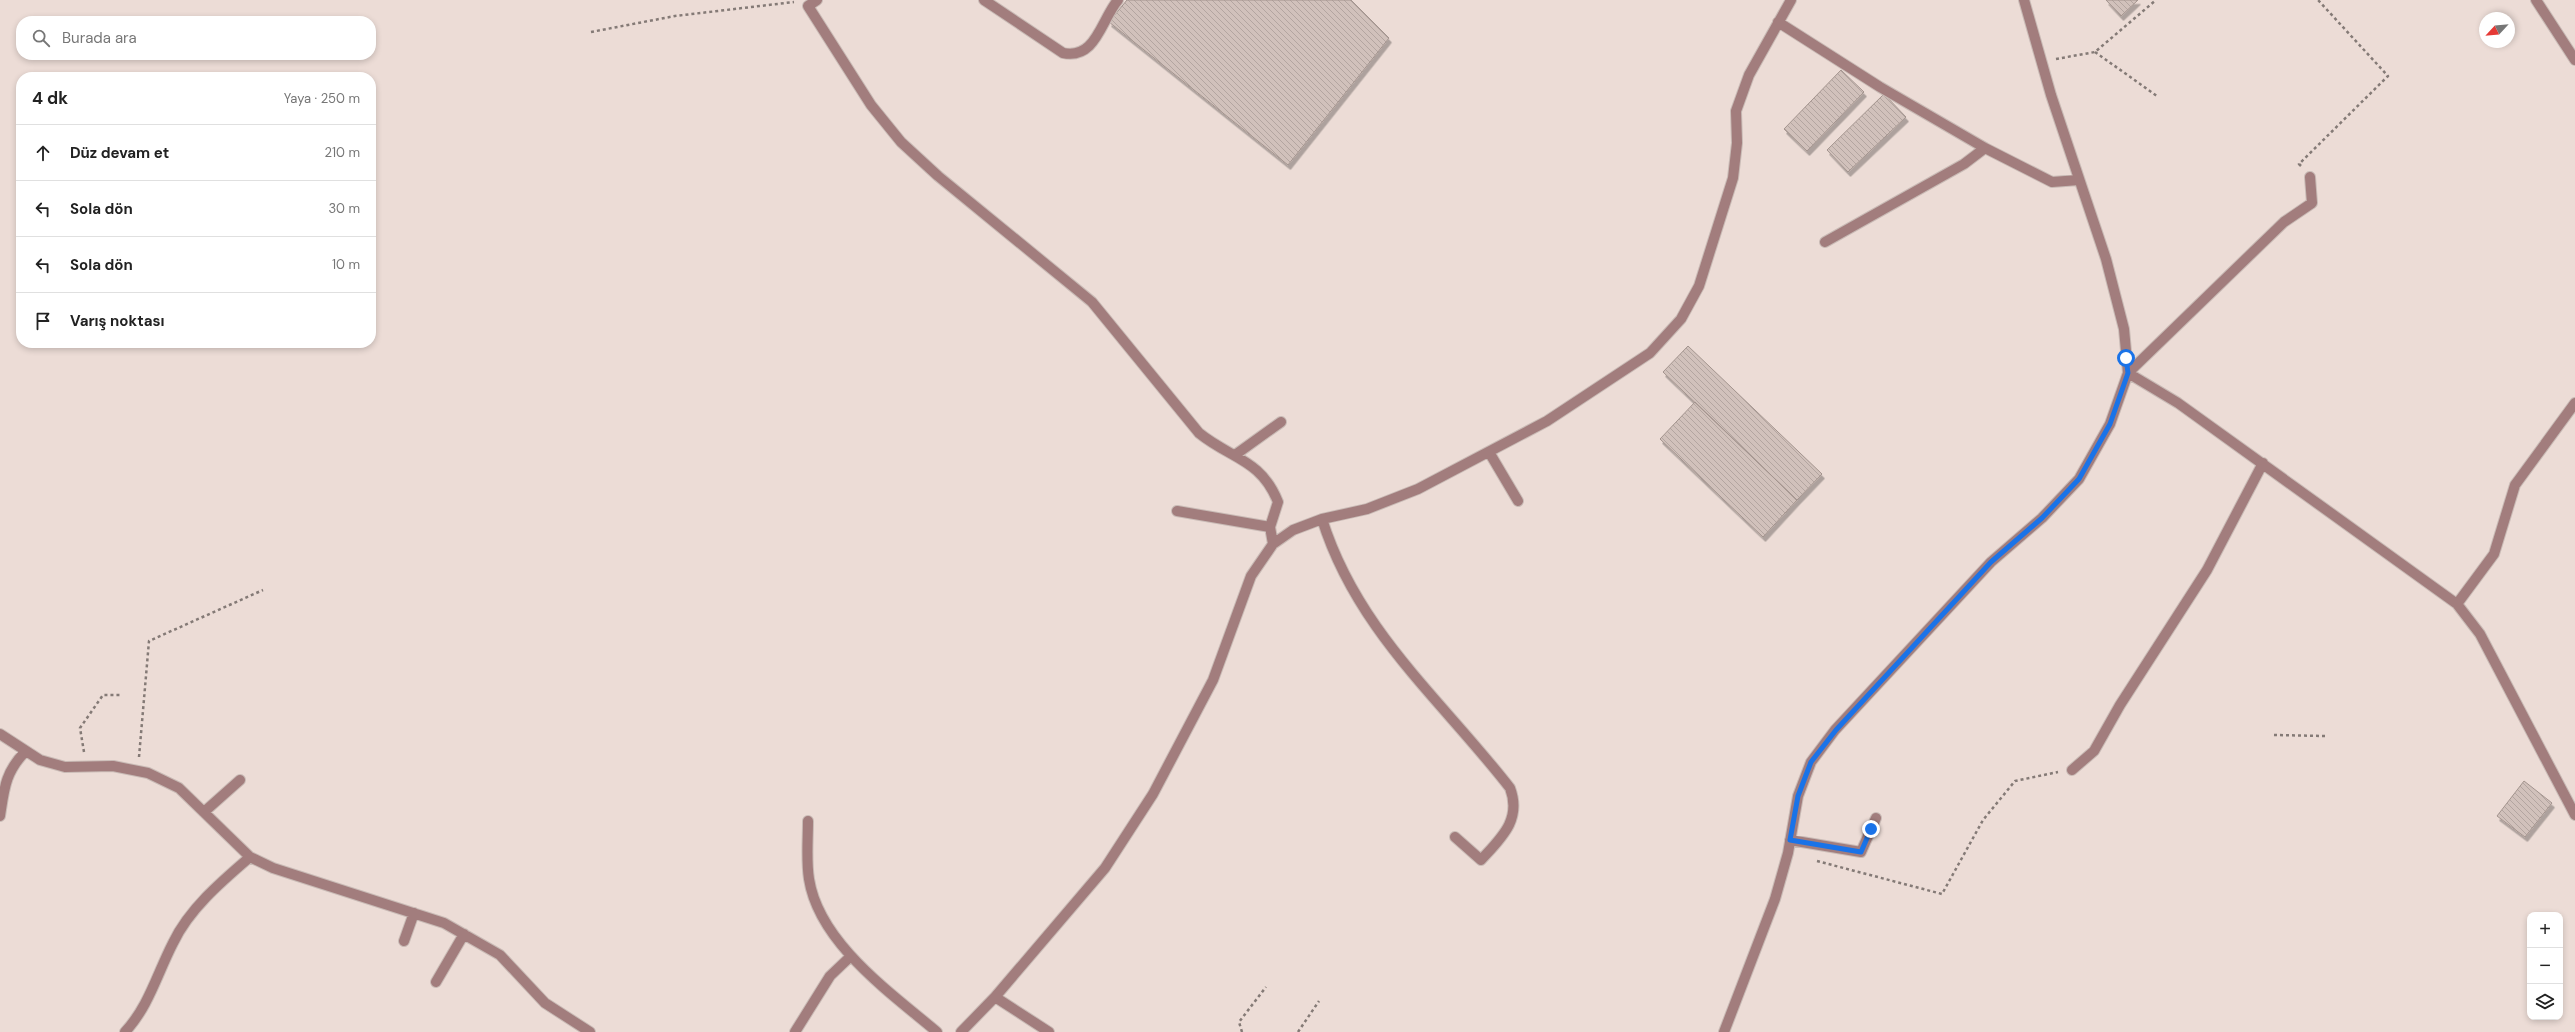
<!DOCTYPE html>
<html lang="tr">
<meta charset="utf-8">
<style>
body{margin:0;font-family:"DM Sans",sans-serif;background:#f6f6f6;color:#222}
.controls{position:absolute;right:12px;bottom:12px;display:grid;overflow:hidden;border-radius:8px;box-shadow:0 2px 6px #0003}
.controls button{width:36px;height:36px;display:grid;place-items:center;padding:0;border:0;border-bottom:1px solid #e0e0e0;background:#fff;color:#222;font:20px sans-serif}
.compass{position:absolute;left:2479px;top:12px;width:36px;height:36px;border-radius:50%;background:#fff;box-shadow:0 2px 6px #0003;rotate:244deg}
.stop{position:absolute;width:12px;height:12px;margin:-9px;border:3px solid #1a73e8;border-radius:50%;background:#fff}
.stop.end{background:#1a73e8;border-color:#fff;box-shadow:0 1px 4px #0008}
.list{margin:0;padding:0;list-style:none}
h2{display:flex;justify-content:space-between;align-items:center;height:52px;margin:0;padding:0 16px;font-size:17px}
h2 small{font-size:13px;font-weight:400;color:#767676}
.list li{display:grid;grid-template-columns:26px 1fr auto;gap:12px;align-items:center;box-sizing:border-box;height:56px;padding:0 16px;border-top:1px solid #e0e0e0}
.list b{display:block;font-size:15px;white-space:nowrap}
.list em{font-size:13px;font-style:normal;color:#767676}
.icon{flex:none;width:22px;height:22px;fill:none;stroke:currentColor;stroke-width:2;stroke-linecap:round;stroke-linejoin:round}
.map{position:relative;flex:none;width:2575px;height:1032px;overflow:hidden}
.search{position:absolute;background:#fff;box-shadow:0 2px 6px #0003;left:16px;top:16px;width:360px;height:44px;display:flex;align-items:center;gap:10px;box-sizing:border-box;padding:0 14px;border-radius:16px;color:#767676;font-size:15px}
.panel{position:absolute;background:#fff;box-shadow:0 2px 6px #0003;left:16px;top:72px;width:360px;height:276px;border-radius:16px}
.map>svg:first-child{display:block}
.building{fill:url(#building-back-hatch);stroke:#a3948e;filter:url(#shadow)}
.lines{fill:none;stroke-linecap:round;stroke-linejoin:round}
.minor-casing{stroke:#c9bbb6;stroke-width:12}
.path{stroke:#847a76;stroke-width:2.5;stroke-dasharray:3 3;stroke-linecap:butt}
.minor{stroke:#a27d7d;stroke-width:10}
.route{stroke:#1a73e8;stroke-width:5}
</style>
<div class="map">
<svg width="2575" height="1032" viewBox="0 0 2575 1032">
<defs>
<pattern id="building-back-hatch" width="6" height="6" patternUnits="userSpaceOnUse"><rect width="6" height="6" fill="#d1c1bb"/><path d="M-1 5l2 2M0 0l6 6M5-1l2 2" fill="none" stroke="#b3a5a0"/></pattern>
<filter id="shadow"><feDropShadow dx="2.5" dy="4.5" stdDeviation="0" flood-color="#0004"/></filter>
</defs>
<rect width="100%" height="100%" fill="#ecdcd6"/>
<path class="building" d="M1127,0H1351L1389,38L1288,165L1109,22Z
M2106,0H2138L2121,16Z
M1841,70L1864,92L1807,151L1784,129Z
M1884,94L1906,117L1848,172L1827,150Z
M1688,346L1822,474L1797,500L1663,372Z
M1695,402L1797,500L1763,537L1660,439Z
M2524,781L2552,803L2525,837L2497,816Z"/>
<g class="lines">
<g class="minor-casing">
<path id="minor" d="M817,0L808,6L871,105L901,142L938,176L1092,302L1199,433C1231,459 1261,459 1278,502L1270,527L1273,544
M984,0L1063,53C1096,60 1101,20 1118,0
M2536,0L2575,60
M1778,22L1880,87L1985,148L2052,182L2079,180
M2310,177L2312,203L2284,222L2128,373L2178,403L2457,604L2480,634L2575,815
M1825,242L1964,164L1985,148
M1489,452L1518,501
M1235,455L1281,422
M1177,511L1270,527
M1322,519C1357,631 1441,699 1510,788C1522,820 1501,838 1481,860L1455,837
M2457,604L2494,554L2515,485L2575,403
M0,734L40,760L65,767L113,766L148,773L179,788L250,857L273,868L444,923L500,955L545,1003L590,1032
M2072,770L2094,751L2120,705L2207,570L2263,463
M204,812L240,780
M0,816C4,790 5,772 25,752
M808,821C808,840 806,861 809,879C819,943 891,993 937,1032
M1790,840L1861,852L1876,818
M404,941L414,913
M436,982L464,934
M995,997L1049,1032
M125,1032C149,1006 157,974 173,943C189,909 222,881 250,857
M795,1032L830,976L851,956
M961,1032L995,997L1105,868L1153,794L1213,680L1251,576L1273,544L1293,530L1322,519L1367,509L1418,489L1547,421L1650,353L1681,319L1699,286L1733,178L1737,143L1736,111L1749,75L1791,0
M1724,1032L1775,899L1788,853L1798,796L1811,762L1835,730L1991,562L2042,518L2079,479L2110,424L2128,373L2124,329L2106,259L2051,95L2024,0"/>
</g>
<path class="path" d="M591,32L675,16L794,2
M2095,52L2157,96
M2056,59L2095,52L2156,0
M2301,166L2299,164L2388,76L2318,0
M2274,735L2325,736
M84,752L80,728L103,695H122
M139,757L149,641L263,590
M1817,861L1942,894L1983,820L2015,781L2058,772
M1242,1032L1239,1022L1266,987
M1298,1032L1319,1001"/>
<use href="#minor" class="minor"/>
</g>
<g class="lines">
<path class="route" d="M1871,829L1861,852L1790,840L1798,796L1811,762L1836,730L1991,562L2042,518L2079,479L2110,424L2128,373L2126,358"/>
</g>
</svg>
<div class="controls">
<button>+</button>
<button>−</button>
<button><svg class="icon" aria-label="layers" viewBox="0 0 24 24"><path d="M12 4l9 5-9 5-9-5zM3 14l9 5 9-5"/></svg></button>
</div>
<svg class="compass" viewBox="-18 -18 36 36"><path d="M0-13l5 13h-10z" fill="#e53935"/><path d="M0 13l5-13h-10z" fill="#767676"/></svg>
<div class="stop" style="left:2126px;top:358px"></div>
<div class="stop end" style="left:1871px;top:829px"></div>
<div class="search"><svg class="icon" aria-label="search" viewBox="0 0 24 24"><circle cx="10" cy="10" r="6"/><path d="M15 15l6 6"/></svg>Burada ara</div>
<section class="panel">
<h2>4 dk<small>Yaya · 250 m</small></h2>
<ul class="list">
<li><svg class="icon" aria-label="ahead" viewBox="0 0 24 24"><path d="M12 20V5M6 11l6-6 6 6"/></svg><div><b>Düz devam et</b></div><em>210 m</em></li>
<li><svg class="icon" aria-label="left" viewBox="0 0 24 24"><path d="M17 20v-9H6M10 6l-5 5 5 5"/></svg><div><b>Sola dön</b></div><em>30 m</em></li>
<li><svg class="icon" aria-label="left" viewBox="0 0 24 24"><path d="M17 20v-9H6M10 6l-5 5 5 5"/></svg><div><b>Sola dön</b></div><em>10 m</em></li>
<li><svg class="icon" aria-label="arrive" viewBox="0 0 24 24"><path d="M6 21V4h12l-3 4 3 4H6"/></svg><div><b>Varış noktası</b></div></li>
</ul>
</section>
</div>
